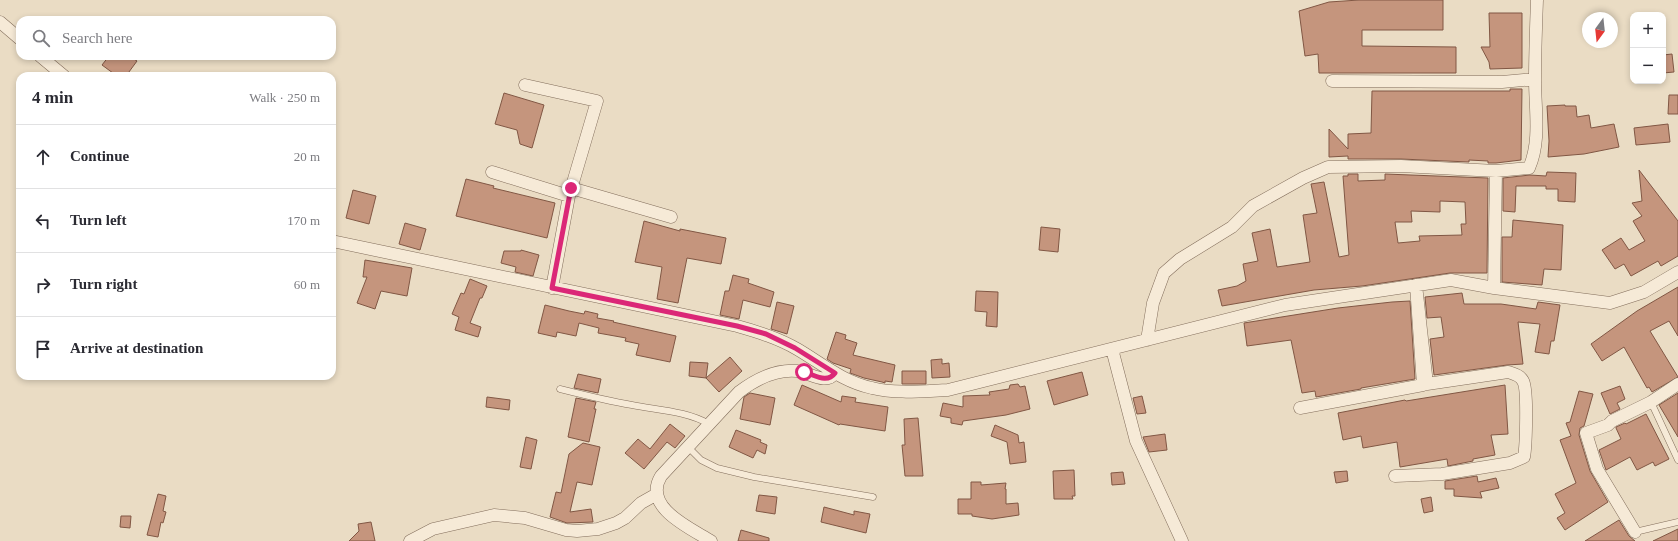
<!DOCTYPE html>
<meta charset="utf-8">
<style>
body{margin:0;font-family:Georgia,serif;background:#f2f2f3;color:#2b2b33}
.controls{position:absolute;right:12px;top:12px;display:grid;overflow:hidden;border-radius:8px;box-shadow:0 2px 6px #0003}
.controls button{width:36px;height:36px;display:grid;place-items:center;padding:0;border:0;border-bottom:1px solid #e1e1e2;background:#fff;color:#2b2b33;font:20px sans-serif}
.compass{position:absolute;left:1582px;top:12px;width:36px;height:36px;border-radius:50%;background:#fff;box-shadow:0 2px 6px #0003;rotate:195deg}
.stop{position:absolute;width:12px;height:12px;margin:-9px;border:3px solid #db2777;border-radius:50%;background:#fff}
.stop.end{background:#db2777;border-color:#fff;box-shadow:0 1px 4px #0008}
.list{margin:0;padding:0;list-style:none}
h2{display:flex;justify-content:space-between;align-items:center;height:52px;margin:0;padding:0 16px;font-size:17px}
h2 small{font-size:13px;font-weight:400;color:#7c7c81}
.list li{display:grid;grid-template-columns:26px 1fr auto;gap:12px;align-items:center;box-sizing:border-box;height:64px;padding:0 16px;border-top:1px solid #e1e1e2}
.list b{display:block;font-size:15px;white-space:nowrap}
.list em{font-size:13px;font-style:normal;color:#7c7c81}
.icon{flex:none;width:22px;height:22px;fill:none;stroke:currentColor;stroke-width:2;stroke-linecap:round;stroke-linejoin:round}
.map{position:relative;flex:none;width:1678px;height:541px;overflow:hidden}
.search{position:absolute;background:#fff;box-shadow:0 2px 6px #0003;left:16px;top:16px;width:320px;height:44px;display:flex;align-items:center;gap:10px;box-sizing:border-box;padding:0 14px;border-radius:12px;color:#7c7c81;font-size:15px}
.panel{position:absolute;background:#fff;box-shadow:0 2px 6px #0003;left:16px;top:72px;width:320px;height:308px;border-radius:12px}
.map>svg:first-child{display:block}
.building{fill:#c5957d;stroke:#815744;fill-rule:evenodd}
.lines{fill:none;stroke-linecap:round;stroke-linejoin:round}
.lane-casing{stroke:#836e5c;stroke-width:7}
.street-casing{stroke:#836e5c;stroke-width:13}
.lane{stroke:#f6ead7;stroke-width:6}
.street{stroke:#f6ead7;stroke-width:12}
.route{stroke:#db2777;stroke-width:5}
</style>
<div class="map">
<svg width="1678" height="541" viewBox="0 0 1678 541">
<rect width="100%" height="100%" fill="#eadcc4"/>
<path class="building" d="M1359,0H1443V30H1362V46L1456,47V73H1319L1318,54L1305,56L1299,11L1329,2Z
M1489,13H1522V68L1490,69L1489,62L1481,47H1490Z
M1672,54L1674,72L1663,73V55Z
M109,56H129L137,61L126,76H117L102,65Z
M1510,89H1522L1521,160L1496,163H1488V161L1469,160V162L1401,159H1348V156L1329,157V129L1348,149V134L1371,133L1372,91H1510Z
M504,93L544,105L532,148L520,144L517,130L495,124Z
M1669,95H1678V114H1668Z
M1565,105V106H1576L1577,117L1589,115L1591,128L1614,124L1619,147L1584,154L1548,157L1549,141L1547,106Z
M1668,124L1670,142L1636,145L1634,128Z
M1639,170L1678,221V256L1661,266L1658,261L1631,276L1624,264L1615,269L1602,250L1621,238L1629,250L1645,241L1633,221L1642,216L1632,203L1642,201Z
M1547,172L1576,173L1575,202L1558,201V189H1546V186H1516L1515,212L1503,211V178L1530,175L1546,176Z
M1348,174H1358V181L1385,180V174L1488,178L1487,273H1450L1362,286L1314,290L1222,306L1218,290L1237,286L1246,281L1243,264L1258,261L1252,233L1270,229L1277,267L1310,262L1303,215L1317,213L1311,184L1324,182L1339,257L1349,255L1343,176H1348ZM1440,201L1465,202L1466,224H1461L1462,235L1419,236L1420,241L1398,243L1395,222H1412L1411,211L1440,212Z
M466,179L494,186L493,188L555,203L547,238L456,216Z
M353,190L376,196L369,224L346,218Z
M1513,220L1563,225L1561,270L1544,269L1542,285L1502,282V237H1512Z
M644,221L680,231V229L726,238L721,264L687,258L678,303L657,299L662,267L635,262Z
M405,223L426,229L420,250L399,244Z
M1041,227L1060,229L1058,252L1039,250Z
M521,250L539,255L533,276L515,272L516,267L501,263L504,251H521Z
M365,260L412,268L407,296L381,291L375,309L357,303L367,277H363Z
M733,275L749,279L748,283L774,292L770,307L743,300L739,319L720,315L725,291H729Z
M470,279L487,286L482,298H480L470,323L481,327L478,337L455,330L459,317L452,314L461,293L464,294Z
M1678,287V336L1669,321L1650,331L1678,377L1652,392L1649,387L1647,388L1624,347L1602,361L1591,344L1637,311Z
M976,291L998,292L997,327L986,326L987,312L975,311Z
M1462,293L1464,304H1501L1536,309L1538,302L1560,305L1554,341H1551L1549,354L1535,352L1540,324L1518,322L1523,364L1507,365L1434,375L1430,339L1444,337L1441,317L1427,318L1425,297Z
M1410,301L1415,379L1361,388V389L1316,397L1315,391L1302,393L1291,340L1247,346L1244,323L1338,308L1392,302Z
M777,302L794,306L787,334L771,329Z
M545,305L569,311L584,314L585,311L598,314L597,318L614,321L613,322L676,336L670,362L636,355L639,344L625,341L626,338L598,333L599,328L579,323L576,336L557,332L556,337L538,333Z
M836,332L846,335L845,339L857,343L853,355L895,365L892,382L885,381V383L882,382L864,378L850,373L851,369L833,363L827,359Z
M730,357L742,371L719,392L706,378Z
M942,359V364L949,363L950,377L932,378L931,360Z
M690,362L708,363L706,378L689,376Z
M902,371H926V384H902Z
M1082,372L1088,395L1054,405L1047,381Z
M578,374L601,379L598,393L574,388Z
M1018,384L1020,387L1025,386L1030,409L1006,415L963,421L962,425L951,423V418L940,416L943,403L963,407V396L990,395L989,392L1009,389L1010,385Z
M802,385L841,402L842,396L856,398L855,402L888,407L885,431L840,424L839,425L794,405Z
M1505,385L1508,434L1491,435L1495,455L1473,459V461L1448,466L1447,459L1400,467L1397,442L1363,448L1361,436L1343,440L1338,413L1405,400L1406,401Z
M1620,386L1625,399L1617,403L1620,409L1610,414L1601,393Z
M1579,391L1593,394L1584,426L1580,428L1579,435L1590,471L1608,502L1565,530L1557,518L1565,513L1555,494L1576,483L1560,440L1571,436L1566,423L1570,422Z
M750,393L775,398L770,425L740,419L744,397Z
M1678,393V437L1659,405Z
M1142,396L1146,413L1137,414L1133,398Z
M487,397L510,400L509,410L486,407Z
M576,398L596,402L594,409H596L589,442L568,437Z
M1646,414L1669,459L1655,466L1653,462L1637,470L1630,457L1606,470L1599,450L1621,439L1616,428V427L1625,423L1626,424Z
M918,418L923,476H905L902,445H905L904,419Z
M670,424L685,436L675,448L667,442L644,469L625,453L638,439L650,449Z
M995,425L1018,435L1019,443L1024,442L1026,462L1010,464L1007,442L991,436Z
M736,430L761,440L760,442L767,445L765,454L757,450L753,458L729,447Z
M1165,434L1167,450L1149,452L1143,437Z
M526,437L537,440L531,469L520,467Z
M583,443L600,447L592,485L577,482L570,512L591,509L593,522L567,523L550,517L556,492L561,493L569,454Z
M1074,470L1075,496H1072L1073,499H1054L1053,471Z
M1347,471L1348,481L1336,483L1334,472Z
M1123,472L1125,484L1112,485L1111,473Z
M1477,476L1478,482L1496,478L1499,488L1480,492L1482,498L1454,496V489H1445V481Z
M971,482H981V485L1006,483L1005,489H1006V504L1018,503L1019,515L992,519L972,516V514H958V499H971Z
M158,494L166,496L163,511L166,512L163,523L161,522L158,537L147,535Z
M759,495L777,497L775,514L756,511Z
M1431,497L1433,511L1424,513L1421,499Z
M824,507L854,515V511L870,514L866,533L821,522Z
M121,516H131L130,528L120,527Z
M1619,520L1629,536L1635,541H1585Z
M371,522L375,541H349L359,531L358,524Z
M1678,529V541H1653Z
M741,530L769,538V541H738Z"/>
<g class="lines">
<g class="lane-casing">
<path id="lane" d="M560,389C584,395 608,401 632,405C657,410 687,411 709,424
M1651,402L1678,460
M688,447L701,460L717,468L754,477L873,497
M1635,532L1678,522"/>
</g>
<g class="street-casing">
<path id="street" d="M0,22L20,39
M40,56L64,76
M1332,81L1502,82L1535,79
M525,85L597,101L569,196L552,288
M492,172L569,196
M571,188L671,217
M332,241L737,326C758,332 778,338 797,349C821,363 843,382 872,388C896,394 923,391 948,390L1285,305L1451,280L1494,288L1610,303L1644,292L1678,272
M1494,288L1496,171
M1147,340L1153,303L1164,273L1180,259L1232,227L1253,206L1303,178L1328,167L1401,166L1496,171L1529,168C1541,141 1535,109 1535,80C1535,53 1536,27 1537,0
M1112,349L1136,441L1182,541
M1300,408L1423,385L1416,285L1427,384L1508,372C1514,374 1520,375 1523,381C1528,389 1526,446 1524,457L1510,463L1442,474L1395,476
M1635,532L1597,469L1586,433L1608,425L1612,421L1651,402L1678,384
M410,541L433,529L494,515L525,518L566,530L577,531L598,529L616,523L625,518L641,503L657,494
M711,541C690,528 642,507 661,476L739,392C756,379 775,369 797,371C809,372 826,386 835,373"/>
</g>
<use href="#lane" class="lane"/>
<use href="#street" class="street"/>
</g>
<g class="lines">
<path class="route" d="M571,188L552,288L737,326L766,334L795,348L835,373C827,384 815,375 804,372"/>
</g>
</svg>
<div class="controls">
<button>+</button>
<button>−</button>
</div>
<svg class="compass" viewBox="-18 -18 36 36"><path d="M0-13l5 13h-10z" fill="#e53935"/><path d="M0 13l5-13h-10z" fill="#7c7c81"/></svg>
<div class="stop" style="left:804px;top:372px"></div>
<div class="stop end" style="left:571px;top:188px"></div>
<div class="search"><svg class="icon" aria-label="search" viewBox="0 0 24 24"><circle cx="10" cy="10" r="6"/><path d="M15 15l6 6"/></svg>Search here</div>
<section class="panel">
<h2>4 min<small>Walk · 250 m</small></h2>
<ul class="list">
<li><svg class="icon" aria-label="ahead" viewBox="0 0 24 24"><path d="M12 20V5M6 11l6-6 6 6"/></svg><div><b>Continue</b></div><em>20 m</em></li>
<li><svg class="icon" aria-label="left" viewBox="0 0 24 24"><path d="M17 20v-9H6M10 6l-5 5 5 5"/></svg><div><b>Turn left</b></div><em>170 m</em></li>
<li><svg class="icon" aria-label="right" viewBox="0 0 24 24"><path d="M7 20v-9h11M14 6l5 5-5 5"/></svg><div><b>Turn right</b></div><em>60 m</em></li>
<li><svg class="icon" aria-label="arrive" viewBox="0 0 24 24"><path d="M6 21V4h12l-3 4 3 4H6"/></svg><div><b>Arrive at destination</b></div></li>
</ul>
</section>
</div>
